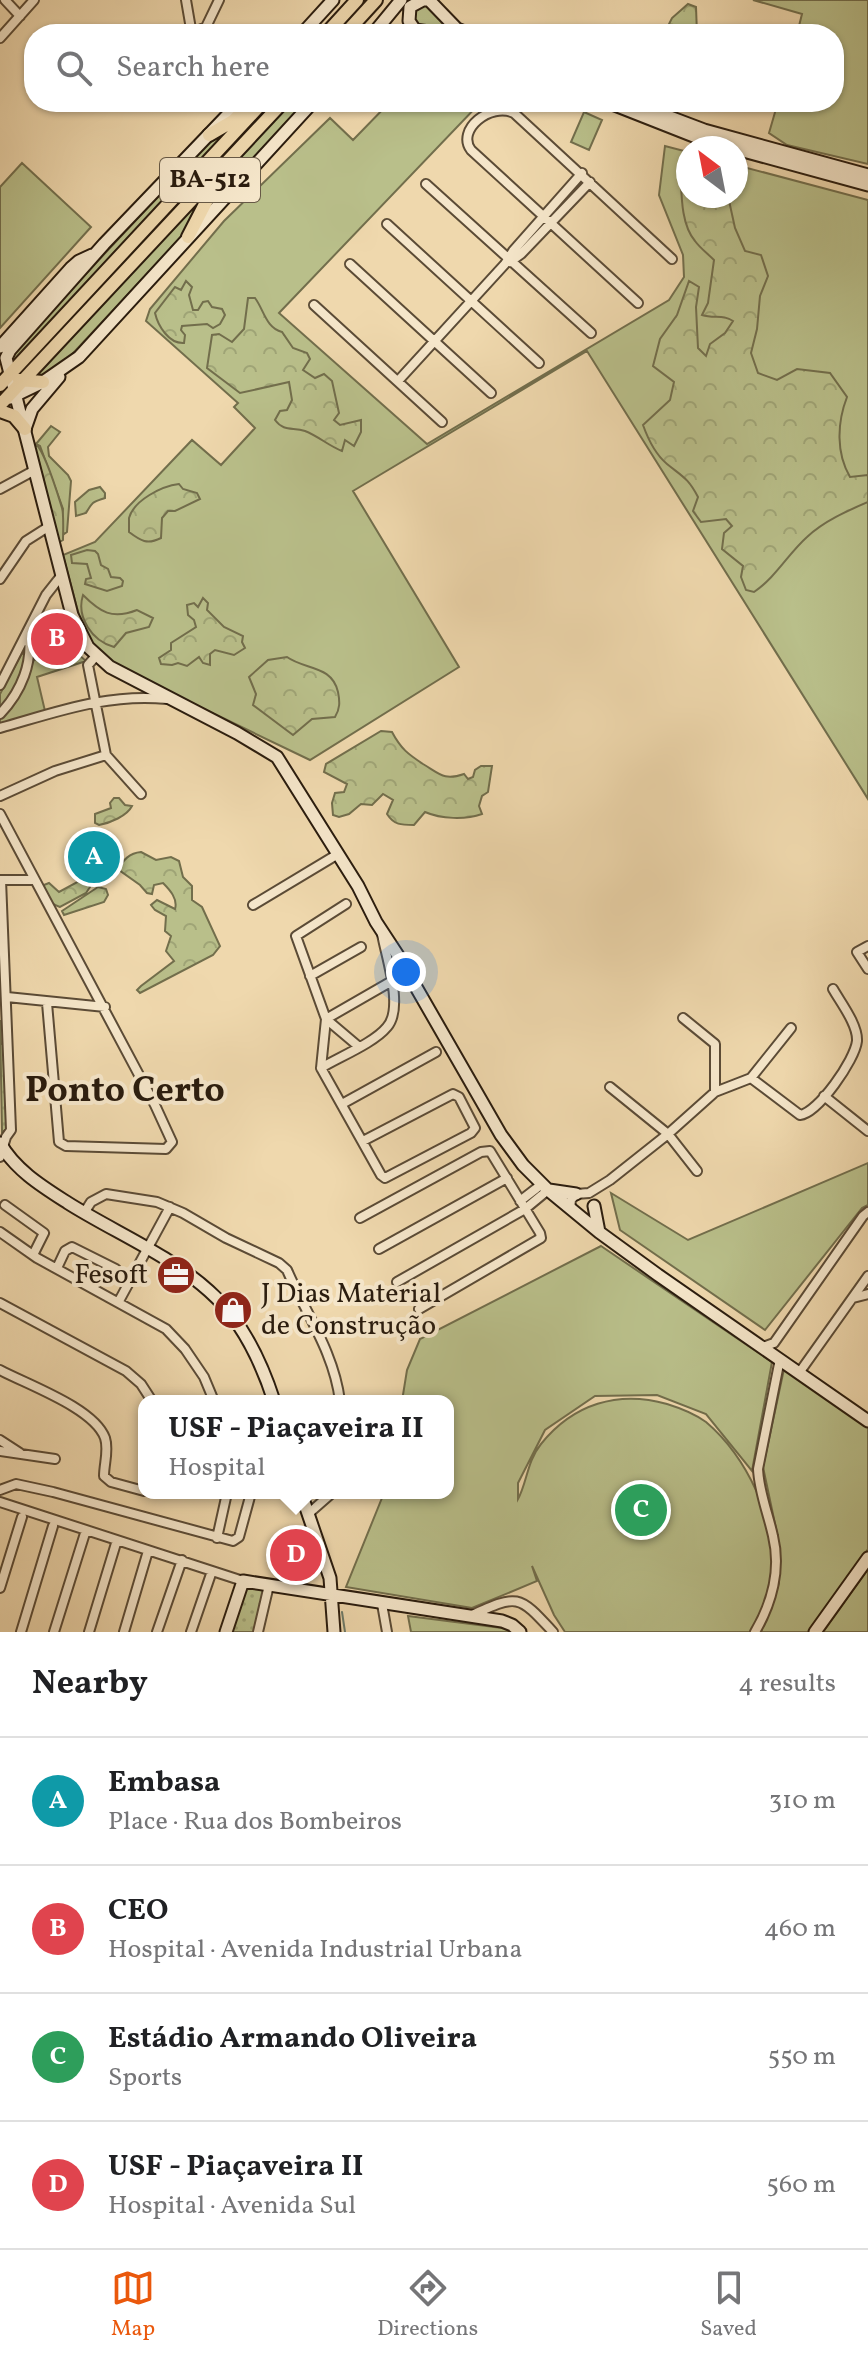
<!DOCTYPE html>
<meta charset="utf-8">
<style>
body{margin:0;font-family:Vollkorn,serif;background:#f2f2f2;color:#202124}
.compass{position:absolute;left:676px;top:136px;width:72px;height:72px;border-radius:50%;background:#fff;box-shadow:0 2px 6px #0004;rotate:328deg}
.you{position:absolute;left:406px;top:972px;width:28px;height:28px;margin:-20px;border:6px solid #fff;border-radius:50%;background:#1a73e8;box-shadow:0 0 0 12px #1a73e833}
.badge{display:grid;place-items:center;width:52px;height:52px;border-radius:50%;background:#ea580c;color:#fff;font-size:26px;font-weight:700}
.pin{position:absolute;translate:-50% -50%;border:4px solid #fff;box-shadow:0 2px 8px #0006}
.popup{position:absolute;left:138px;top:1395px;width:316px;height:104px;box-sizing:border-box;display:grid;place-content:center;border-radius:16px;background:#fff;filter:drop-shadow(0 2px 6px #0005);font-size:26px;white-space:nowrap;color:#757577}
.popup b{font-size:30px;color:#202124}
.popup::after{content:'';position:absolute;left:50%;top:100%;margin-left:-16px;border:16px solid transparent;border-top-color:#fff}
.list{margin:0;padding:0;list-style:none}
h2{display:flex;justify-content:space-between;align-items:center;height:104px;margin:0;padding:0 32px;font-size:34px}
h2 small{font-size:26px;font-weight:400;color:#757577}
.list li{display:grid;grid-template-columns:52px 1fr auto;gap:24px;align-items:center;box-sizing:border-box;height:128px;padding:0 32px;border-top:2px solid #e0e0e0}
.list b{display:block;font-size:30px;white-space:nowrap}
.list p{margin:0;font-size:26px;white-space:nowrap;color:#757577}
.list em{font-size:26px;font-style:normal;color:#757577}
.icon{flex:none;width:44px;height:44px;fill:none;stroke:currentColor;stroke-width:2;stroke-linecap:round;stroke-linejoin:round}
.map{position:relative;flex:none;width:868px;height:1632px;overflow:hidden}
.search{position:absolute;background:#fff;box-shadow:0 2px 6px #0004;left:24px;right:24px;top:24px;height:88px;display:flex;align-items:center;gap:20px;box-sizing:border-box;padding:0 28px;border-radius:32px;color:#757577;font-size:30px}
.sheet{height:616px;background:#fff}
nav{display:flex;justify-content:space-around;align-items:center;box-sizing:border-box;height:112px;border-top:2px solid #e0e0e0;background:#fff;font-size:22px;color:#757577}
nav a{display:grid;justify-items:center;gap:4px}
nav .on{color:#ea580c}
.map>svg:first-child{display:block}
.grass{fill:#b9bf8a;stroke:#726e4c;stroke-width:2}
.forest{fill:url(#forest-crowns);stroke:#726e4c;stroke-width:2}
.park{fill:url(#park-dots);stroke:#726e4c;stroke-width:2}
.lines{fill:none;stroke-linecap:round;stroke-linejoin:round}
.stream{stroke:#6e7b69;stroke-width:2}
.street-casing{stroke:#5b4b36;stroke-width:12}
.secondary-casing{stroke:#2a1c0e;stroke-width:15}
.primary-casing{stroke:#2a1c0e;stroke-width:16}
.street{stroke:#f5e6ca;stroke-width:8}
.secondary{stroke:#f5e6ca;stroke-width:11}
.primary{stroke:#efd8ad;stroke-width:12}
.labels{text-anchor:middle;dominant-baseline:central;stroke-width:8;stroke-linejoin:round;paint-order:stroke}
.shield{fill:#f5e6ca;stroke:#675946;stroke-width:2}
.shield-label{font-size:26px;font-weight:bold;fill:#2a1c0e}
.poi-label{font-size:28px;fill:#2a1c0e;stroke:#f5e6ca;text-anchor:end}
.district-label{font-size:36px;font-weight:bold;fill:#2a1c0e;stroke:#f5e6ca}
</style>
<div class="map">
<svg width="868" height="1632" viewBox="0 0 868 1632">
<defs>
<pattern id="forest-crowns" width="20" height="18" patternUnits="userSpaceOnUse" patternTransform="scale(2)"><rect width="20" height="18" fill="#b9bf8a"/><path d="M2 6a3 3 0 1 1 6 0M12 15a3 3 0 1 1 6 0" fill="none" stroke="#9fa476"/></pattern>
<pattern id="park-dots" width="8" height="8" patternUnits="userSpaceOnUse" patternTransform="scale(2)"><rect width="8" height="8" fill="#b9bf8a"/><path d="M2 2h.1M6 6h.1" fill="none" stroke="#9fa476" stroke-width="1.8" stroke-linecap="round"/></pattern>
</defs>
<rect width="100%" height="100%" fill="#efd8ad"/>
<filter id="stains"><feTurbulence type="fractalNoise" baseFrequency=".0025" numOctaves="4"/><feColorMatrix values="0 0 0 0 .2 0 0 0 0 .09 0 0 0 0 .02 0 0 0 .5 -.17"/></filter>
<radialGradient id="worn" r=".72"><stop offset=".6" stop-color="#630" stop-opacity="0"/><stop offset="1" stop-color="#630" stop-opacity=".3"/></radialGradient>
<path class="grass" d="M753,0H868V164L787,145L769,133L778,102H834V34H797L802,14Z
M429,5L450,28L448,31L414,23L416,6Z
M246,102H258L14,365L10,362L14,351Z
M268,102H276L22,374L19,372Z
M287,102H305L207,209L226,174Z
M390,102H481L279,313L427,444L669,300L684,277L683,255L659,195L665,146L688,152V196H736V165L868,200V799L587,351L353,491L459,667L310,760L117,667L91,643L81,623L63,555L95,542L192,440L221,465L255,428L234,407L238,403L146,321L150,309L224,221L330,118L353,140Z
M584,112L602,120L589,150L571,142Z
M22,163L91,227L0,328V187Z
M214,181L183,235L63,364L43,376L34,375Z
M51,426L60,432L48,447L49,456L68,475L71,481L67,532L64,534L61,529L63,509L40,446L36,444Z
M40,647L46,662L77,653L86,661L37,677L45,711L0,724V694L22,653L32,661L38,659Z
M868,1163V1205L862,1208L765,1330L620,1230L611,1193L688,1240Z
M601,1246L772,1362L752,1471L706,1414L657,1395L595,1396L545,1430L518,1483V1499C527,1483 527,1461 541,1444C573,1404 618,1390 667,1404C680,1408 695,1414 706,1422C746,1456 778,1521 773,1575C771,1595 761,1613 752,1632H565L554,1615L532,1566L537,1581L472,1608L346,1587L384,1493H448V1401H402L407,1370L420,1339Z
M784,1369L868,1428V1549L808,1632H759L764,1626L779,1583L778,1538L763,1467Z
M868,1569V1632H823Z
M408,1616L510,1629L511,1632H411Z"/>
<path class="forest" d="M688,4L696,7L697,34H664L672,18Z
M688,162V196H728L735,228L745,251L761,255L768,276L760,296L757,329L751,353L758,373L777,380L797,369L830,373L847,397C837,423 836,453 850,477L868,475V502C847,511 824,521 807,537C788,554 776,577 754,592L746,590L741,577L743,566L722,549L724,533L732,526L726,519L701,522L693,511L698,497C688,478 683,477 667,464C655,454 648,439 643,425L670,400L674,382L653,366L660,339L677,315L689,281L699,287L696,307L698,348L706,356L710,344L725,333L733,321C723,314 714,319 702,315L708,303L714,260C708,254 700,248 695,241C679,222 682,187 680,164Z
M186,281L192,287L189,295L193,310H198L203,302L208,301L212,307L222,309L225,315L220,324L213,328L207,324L182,326L181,330L185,335L184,343C169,344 158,326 155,313L175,287L181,290Z
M248,298H255C264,310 266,328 282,332L293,348L307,353L310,359L303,370L315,378L324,374L332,381L339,413L334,420L340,425L361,420V432L354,446L345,440L342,451C329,446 318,436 305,431C292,427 284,432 275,420L280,411L287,410L292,400L289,382L240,393L207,368L212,335L219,334L232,342L244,329Z
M36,444C46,454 57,492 62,508C64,514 63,534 63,540L58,543L42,473L35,458L34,450Z
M179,484L183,489L197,493L200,499L175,511H168L162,518L161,538C147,545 141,541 129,532C129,530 129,520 129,518C134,500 162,486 179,484Z
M100,487L105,493V498C93,502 93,501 86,513L76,516L75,502L89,490Z
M87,550L95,551L98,554L101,565L108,569L111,577L120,578L123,581L122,586L107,591L85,584L86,579L91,578L87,564L72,563L71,555Z
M83,595C100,612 112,620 137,610L153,618L149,627L126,633L114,647C92,641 76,617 83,595Z
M203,598L208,603L207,610L224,627L243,636L242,642L245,648L234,655L215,650L210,654V665L203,663L199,657L187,666L178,663L172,665L161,664L159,658L171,650V643L196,627L194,620L188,615L187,605L194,603L198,607Z
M287,657C305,670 332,665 338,692C340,702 340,709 335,717L312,719L293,735L253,705L256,694L249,677L268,660Z
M381,731L392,732C401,749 408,754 423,764C440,774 444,781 464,774L468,779L473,777L475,770L481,766H492L488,792L482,796L479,806L482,814C465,820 441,819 425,812L414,825C401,825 394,825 387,814L393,800L383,794L372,805L361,804L349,814L339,817L333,815L332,803L335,793L344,792L347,784L324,772L326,764Z
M114,798H119L125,805L132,806C127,816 110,823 99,825L95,823V814L111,808L110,803Z
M141,852L156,860L171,857L179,861L183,877L192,886V900L202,907L220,946L213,955L140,993L137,990L141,986L174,961L166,951L171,936L165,931L166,916L155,910L151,905L157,900L175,909C178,899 170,890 163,883L154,885L152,894L147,893L140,885L119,870C122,860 130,853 141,852Z
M81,880L86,881L90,887L86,893L60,907C49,903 44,897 44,885L49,883L59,892Z
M98,887L106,889L108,895L104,902L64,915L62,911Z"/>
<path class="park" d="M0,1020L1,1044H6L8,1129L2,1132Z
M246,1584L266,1588L254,1632H231Z"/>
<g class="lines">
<path class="stream" d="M342,1612L345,1632"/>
<g class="street-casing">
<path id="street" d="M5,0L20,16
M186,0L191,29L195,32L206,27L219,0
M0,38L34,0
M426,184L591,333
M387,224L539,363
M510,262L521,254L590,182
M350,264L491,393
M638,303L471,150C456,130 490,102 514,113L672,259
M314,305L442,422
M398,381L505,264L513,251L582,173
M0,489L35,470
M0,579L26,541L48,527
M96,656L88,665L106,755L141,794
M0,685L46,595L61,576
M0,714C21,692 34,662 28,631
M0,728C57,712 107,693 167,699
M0,796L55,771L106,755
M0,814L155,1105L172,1142L166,1149L66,1146L59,1142L47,1003
M0,880H34
M346,904L296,936L326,1019L321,1068C339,1057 374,1043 387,1027C404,1008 386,957 382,934
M253,905L338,854
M868,946L857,952L868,969
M310,976L361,947
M7,997L105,1007
M358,1046L326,1019L392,981
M321,1068L381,1175L385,1178L471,1133L475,1128L459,1097L453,1094L363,1141
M751,1078L800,1115C818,1113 855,1060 857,1041C858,1025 841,1003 833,989
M610,1087L668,1134L697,1171
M715,1092L751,1078L791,1028
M824,1096L868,1131
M342,1104L436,1052
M0,1157L6,1137L11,1130L1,880
M520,1201L542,1184
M5,1205L44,1233L33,1255
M570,1209L571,1200L576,1194L589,1193L610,1180L668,1134L715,1092V1044L683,1018
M84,1213L91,1202L106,1194L157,1202L183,1213L226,1238L279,1263L287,1270C306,1314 334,1352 340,1401
M360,1218L481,1152L490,1151L540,1233L541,1238L419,1309
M0,1232L37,1258L166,1329L185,1349L204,1377L214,1401
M379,1249L507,1178
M57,1268L65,1251L72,1247L116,1269
M397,1282L525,1209L548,1190
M853,1298L868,1294
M119,1301L170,1207
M0,1303L126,1371L141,1384L152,1401
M763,1347L774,1343L863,1216L868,1212
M0,1370C28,1385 94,1408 105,1438C109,1450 104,1464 104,1476L111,1482L144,1491
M799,1373L868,1276
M0,1440L20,1453
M0,1451L55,1459
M0,1490L16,1484L53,1492L233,1541L239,1537L251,1493
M0,1502L243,1581
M308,1514L332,1493
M217,1538L227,1493
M0,1588L22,1517
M382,1604L387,1632
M470,1616C518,1594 518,1594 553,1632
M21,1632L53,1526
M54,1632L86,1530
M89,1632L117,1540
M124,1632L148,1551
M157,1632L182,1560
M191,1632L212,1571
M258,1632L269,1585
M755,1632C772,1603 781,1569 773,1536C768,1513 759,1492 758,1469L780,1359"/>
</g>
<g class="secondary-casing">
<path id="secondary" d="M429,0L457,29L469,34
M415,30L409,21L410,7L423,0H429
M302,34L333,0
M373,34L401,0
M398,34L415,30L443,34
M240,102L104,244L10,350L6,358L72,615L88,647L110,667L237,733L277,757L358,886L376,922L397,954L501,1135L523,1165L548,1190L599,1232L658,1275L868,1421
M607,102L701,139L733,148
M630,102L704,130L868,175
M736,149L868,185
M0,347L71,268L79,261L92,255
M10,398L43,382L79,357L313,102
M25,429L32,409L59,377
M0,1143C15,1170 43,1187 68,1203C114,1232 168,1254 209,1291C241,1319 261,1361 274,1401
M549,1190L576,1194
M594,1206L599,1232
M301,1493L330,1578L334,1632
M226,1632L243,1581L502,1621L512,1625L520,1632
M815,1632L868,1558"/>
</g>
<g class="primary-casing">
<path id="primary" d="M326,34L357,0
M345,34L376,0
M209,135L233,121L247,107
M188,237L220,175
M19,380L43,382
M0,385L263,102
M0,405L283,102
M0,411L14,416L25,429"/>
</g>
<use href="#street" class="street"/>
<use href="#secondary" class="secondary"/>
<use href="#primary" class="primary"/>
</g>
<defs>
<g id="office-disc" transform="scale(2)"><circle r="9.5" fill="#8f2418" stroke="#f5e6ca"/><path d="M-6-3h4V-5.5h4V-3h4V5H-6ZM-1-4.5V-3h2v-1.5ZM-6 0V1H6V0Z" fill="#fff"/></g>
<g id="shop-disc" transform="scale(2)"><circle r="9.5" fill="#8f2418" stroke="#f5e6ca"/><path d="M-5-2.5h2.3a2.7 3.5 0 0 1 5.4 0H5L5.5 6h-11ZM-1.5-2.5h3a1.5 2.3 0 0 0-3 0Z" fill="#fff"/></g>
</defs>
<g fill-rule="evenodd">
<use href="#office-disc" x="176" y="1275"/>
<use href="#shop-disc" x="233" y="1310"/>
</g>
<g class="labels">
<rect class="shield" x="160" y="158" width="100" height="44" rx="6"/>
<g class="shield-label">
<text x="210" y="180">BA-512</text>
</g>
<g class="poi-label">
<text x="148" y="1275">Fesoft</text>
<text x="261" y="1294" text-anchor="start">J Dias Material<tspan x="261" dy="32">de Construção</tspan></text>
</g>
<g class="district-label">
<text x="125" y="1092">Ponto Certo</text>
</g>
</g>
<rect width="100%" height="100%" filter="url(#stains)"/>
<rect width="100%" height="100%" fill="url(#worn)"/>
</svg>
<svg class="compass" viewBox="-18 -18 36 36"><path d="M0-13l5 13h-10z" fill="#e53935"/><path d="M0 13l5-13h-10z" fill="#757577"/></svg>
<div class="you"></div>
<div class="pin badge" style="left:94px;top:857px;background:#0f9aa8">A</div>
<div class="pin badge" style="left:57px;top:639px;background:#e0444e">B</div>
<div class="pin badge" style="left:641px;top:1510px;background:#2e9e5b">C</div>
<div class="pin badge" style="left:296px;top:1555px;background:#e0444e">D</div>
<div class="popup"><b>USF - Piaçaveira II</b>Hospital</div>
<div class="search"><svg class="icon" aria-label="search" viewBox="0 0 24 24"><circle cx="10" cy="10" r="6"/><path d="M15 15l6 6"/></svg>Search here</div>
</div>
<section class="sheet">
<h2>Nearby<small>4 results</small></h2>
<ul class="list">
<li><span class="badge" style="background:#0f9aa8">A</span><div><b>Embasa</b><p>Place · Rua dos Bombeiros</p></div><em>310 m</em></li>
<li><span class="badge" style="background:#e0444e">B</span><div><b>CEO</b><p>Hospital · Avenida Industrial Urbana</p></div><em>460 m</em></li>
<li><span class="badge" style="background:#2e9e5b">C</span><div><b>Estádio Armando Oliveira</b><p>Sports</p></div><em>550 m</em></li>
<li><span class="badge" style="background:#e0444e">D</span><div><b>USF - Piaçaveira II</b><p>Hospital · Avenida Sul</p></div><em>560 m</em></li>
</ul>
</section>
<nav>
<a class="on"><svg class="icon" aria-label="map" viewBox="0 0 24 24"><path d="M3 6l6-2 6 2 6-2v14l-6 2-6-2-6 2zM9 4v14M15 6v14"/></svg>Map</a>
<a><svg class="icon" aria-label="directions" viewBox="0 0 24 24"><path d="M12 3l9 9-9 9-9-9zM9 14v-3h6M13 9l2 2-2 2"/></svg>Directions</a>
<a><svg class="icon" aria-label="saved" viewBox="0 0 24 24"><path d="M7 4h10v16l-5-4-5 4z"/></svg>Saved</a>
</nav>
